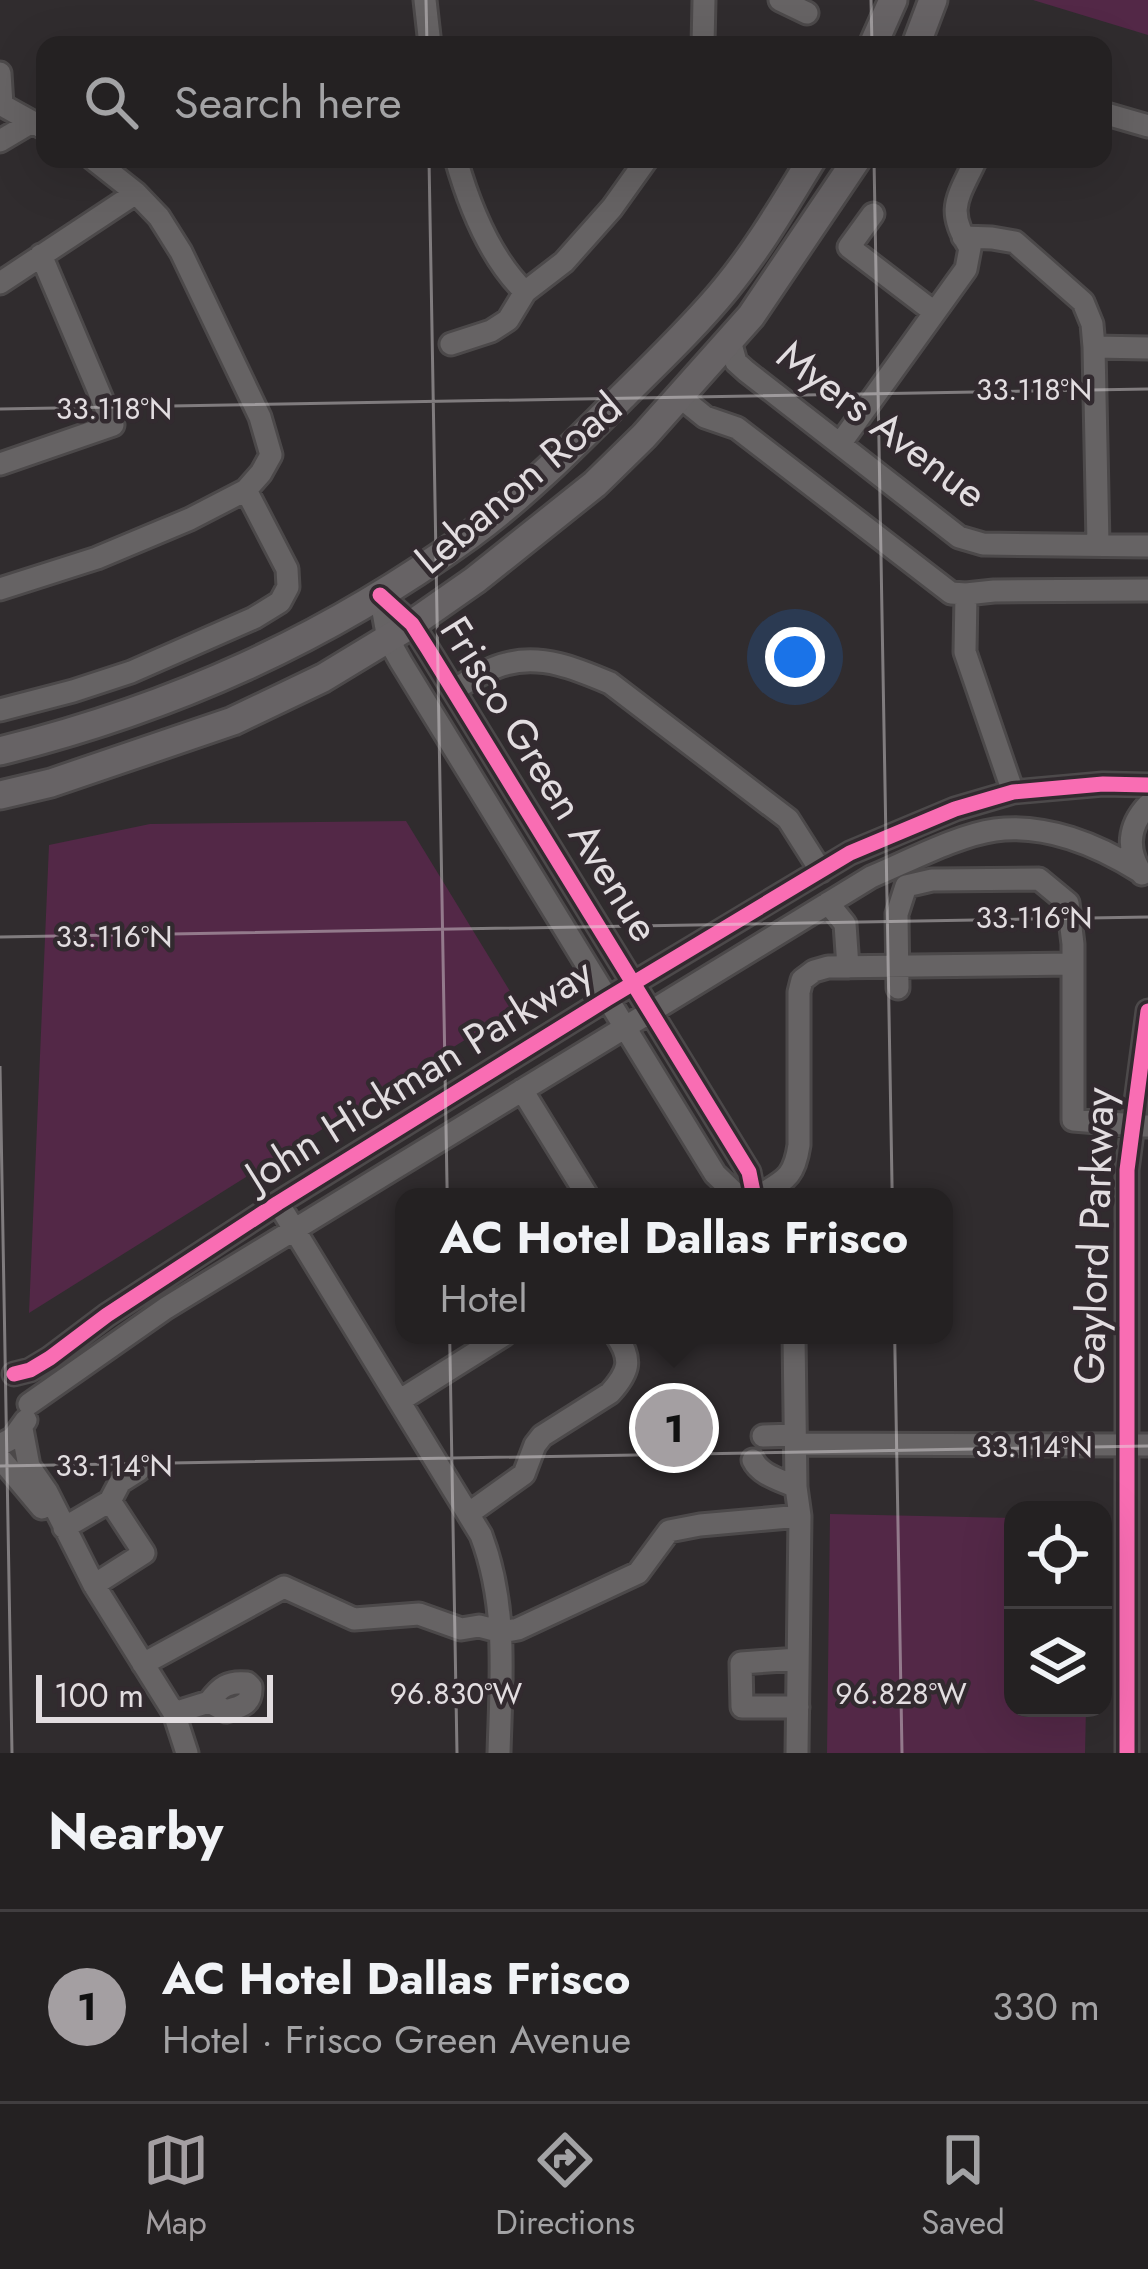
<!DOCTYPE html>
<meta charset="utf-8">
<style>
body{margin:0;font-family:Jost,sans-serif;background:#302e2f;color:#f1f3f6}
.controls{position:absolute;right:36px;bottom:36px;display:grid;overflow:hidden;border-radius:24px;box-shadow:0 12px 48px #0002}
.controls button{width:108px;height:108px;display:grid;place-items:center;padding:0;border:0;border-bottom:3px solid #413e40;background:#242122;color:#f1f3f6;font:60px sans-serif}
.scale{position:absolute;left:36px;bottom:30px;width:237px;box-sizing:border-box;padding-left:12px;border:6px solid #e2dde0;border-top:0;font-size:33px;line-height:42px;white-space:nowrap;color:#e2dde0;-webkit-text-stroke:9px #322a2f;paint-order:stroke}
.you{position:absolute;left:795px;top:657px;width:42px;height:42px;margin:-30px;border:9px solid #fff;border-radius:50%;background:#1a73e8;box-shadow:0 0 0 18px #1a73e833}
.badge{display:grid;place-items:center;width:78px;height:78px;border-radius:50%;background:#a49fa2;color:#111;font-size:39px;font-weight:700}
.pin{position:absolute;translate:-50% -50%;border:6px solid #fff;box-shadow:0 3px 12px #0006}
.popup{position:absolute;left:395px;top:1188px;width:558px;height:156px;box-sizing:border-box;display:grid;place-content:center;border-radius:24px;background:#242122;filter:drop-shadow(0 3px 9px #0005);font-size:39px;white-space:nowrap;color:#a3a3a5}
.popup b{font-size:45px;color:#f1f3f6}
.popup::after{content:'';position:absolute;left:50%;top:100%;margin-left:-24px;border:24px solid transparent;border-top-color:#242122}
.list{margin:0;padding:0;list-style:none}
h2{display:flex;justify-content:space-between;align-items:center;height:156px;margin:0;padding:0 48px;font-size:51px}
h2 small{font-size:39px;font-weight:400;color:#a3a3a5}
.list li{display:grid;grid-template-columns:78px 1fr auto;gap:36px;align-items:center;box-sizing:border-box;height:192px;padding:0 48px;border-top:3px solid #413e40}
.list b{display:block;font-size:45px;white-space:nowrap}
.list p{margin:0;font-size:39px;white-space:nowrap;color:#a3a3a5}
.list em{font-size:39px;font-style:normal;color:#a3a3a5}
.icon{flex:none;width:66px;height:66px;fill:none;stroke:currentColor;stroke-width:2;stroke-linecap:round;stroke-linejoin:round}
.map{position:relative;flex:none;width:1148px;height:1753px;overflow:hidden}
.search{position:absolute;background:#242122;box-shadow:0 12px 48px #0002;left:36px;right:36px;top:36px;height:132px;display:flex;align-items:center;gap:30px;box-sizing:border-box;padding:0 42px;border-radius:24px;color:#a3a3a5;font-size:45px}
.sheet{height:348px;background:#242122}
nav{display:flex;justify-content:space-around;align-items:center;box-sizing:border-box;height:168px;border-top:3px solid #413e40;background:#242122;font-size:33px;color:#a3a3a5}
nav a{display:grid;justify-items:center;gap:6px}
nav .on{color:#a49fa2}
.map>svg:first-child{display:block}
.green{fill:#532847}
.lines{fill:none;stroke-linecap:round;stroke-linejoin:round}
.minor-casing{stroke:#4c494a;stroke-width:27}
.major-casing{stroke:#4c494a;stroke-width:33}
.minor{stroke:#666364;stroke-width:21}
.major{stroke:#676365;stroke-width:27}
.cycleway-casing{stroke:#322a2f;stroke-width:22}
.cycleway{stroke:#f96db3;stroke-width:15}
.ticks{fill:none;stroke:#e2dde0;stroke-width:3;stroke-opacity:0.45}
.labels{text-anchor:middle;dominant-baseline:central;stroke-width:9;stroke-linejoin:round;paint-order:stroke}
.street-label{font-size:42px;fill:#e2dde0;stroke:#322a2f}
.ticks-label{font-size:30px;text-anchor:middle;fill:#e2dde0;stroke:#322a2f;stroke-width:9;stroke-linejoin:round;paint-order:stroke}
</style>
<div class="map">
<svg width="1148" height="1753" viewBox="0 0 1148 1753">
<rect width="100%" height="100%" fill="#302c2e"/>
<path class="green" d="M1033,0H1148V35Z
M406,821L519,1006L29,1313L49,845L150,824Z
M830,1514L1013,1518V1708H1086L1085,1753H827Z"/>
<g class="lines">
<g class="minor-casing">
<path id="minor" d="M425,0L430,45
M780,0L807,13
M703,45L704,0
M0,73L2,105
M0,104L45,129
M1103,113L1148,126
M0,141L32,122
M456,159C469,205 490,258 525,292
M873,214L849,247L934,312
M963,237L992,238L1015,242L1083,302L1092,324L1094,347L1098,544
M0,283L136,193
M730,341L736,362L746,371L959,537L983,544L1148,546
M451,344L491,331L508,320L525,292L564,262L612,208L647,159
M1094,347L1148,348
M679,396L705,417L737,428L951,593L966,594L965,652L1013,792
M840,444L966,269L970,248C945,209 958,198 976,159
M0,464L113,425L41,255
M0,589L97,558L190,519L246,490L261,473L271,455L260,417L181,252L159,217L136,193L93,159
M966,594L994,591L1148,590
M380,595L412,624L428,649L749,1172L754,1197
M380,595L388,639L401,662L715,1174L739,1197
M453,690C470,681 488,668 506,664C542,654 577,669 610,683L788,819L821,871
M0,710L73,691L131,672L254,618L280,602L288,587L287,569L246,490
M1142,874C1126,850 1128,826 1148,805
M828,903L845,924L848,967
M898,988L897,914L906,886L932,880L1039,879L1068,903L1073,944V1120L1148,1126
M522,1090L588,1197
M757,1197C784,1180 794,1179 799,1145V992L802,980L814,971L828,967L1073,964
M278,1203L481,1535C508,1606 501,1679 499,1753
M794,1335L796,1487L800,1516L797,1753
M14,1374L30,1370L50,1358L107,1315L278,1203L607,999L850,853L955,809L1013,792L1103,784L1148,785
M399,1401L504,1335
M29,1404L166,1308L871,877C907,862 958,835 995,830C1045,823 1098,845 1139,871
M22,1429L29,1466L47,1492L94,1585L174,1713L187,1753
M763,1436L795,1435
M795,1444L1148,1445
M0,1445L13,1438L26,1420
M0,1458L42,1508
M753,1460C760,1475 781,1480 796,1487
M468,1514L524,1474L535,1445L542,1436L610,1393C629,1372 633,1360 616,1335
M64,1528L110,1501L120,1482L139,1470
M94,1585L144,1553L110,1501
M143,1664L284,1587L354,1619L419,1614L461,1629L479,1626L502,1632L518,1629L638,1573L669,1531L700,1525L800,1516
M798,1707H742L741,1663L798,1659
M174,1713L209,1702L226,1711C240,1707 252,1705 251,1687L247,1683C228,1681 220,1687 209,1702
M1127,1753V1170L1148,1011"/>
</g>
<g class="major-casing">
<path id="major" d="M873,45L893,0
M916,45L933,0
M0,751C173,708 325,640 470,535C526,494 576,443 625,394C659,360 695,326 726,288C759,248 785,203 812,159
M0,795L51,783L233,721L323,678L412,624L475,580L595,484L644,436L751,316L857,159"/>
</g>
<use href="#minor" class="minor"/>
<use href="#major" class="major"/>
<g class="cycleway-casing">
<path id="cycleway" d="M380,595L412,624L428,649L749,1172L754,1197
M14,1374L30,1370L50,1358L107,1315L278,1203L607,999L850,853L955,809L1013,792L1103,784L1148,785
M1127,1753V1170L1148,1011"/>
</g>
<use href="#cycleway" class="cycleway"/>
</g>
<path class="ticks" d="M426,0L427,45M871,0L872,45M429,159L457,1753M874,159L902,1753M0,409L1148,389M0,937L1148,917M0,1066L12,1753M0,1466L1148,1446"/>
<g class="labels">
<g class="street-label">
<text transform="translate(882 424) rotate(37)">Myers Avenue</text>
<text transform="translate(518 483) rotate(-40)">Lebanon Road</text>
<text transform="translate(550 779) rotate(58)">Frisco Green Avenue</text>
<text transform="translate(419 1074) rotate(-32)">John Hickman Parkway</text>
<text transform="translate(1094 1236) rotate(-88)">Gaylord Parkway</text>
</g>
</g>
<g class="ticks-label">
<text x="1034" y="400">33.118°N</text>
<text x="114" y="419">33.118°N</text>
<text x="1034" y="928">33.116°N</text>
<text x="114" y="947">33.116°N</text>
<text x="1034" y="1457">33.114°N</text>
<text x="114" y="1476">33.114°N</text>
<text x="456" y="1704">96.830°W</text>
<text x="901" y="1704">96.828°W</text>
</g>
</svg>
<div class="controls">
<button><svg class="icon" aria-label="locate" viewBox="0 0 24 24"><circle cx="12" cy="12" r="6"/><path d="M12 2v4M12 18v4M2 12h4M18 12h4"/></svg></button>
<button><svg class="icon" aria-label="layers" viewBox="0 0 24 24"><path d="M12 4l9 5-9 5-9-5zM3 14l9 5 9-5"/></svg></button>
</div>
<div class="scale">100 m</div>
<div class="you"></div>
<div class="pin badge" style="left:674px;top:1428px">1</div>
<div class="popup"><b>AC Hotel Dallas Frisco</b>Hotel</div>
<div class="search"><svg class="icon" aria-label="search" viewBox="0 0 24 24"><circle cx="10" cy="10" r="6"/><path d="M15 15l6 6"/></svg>Search here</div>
</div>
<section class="sheet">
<h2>Nearby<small></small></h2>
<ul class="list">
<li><span class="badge">1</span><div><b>AC Hotel Dallas Frisco</b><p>Hotel · Frisco Green Avenue</p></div><em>330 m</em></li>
</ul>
</section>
<nav>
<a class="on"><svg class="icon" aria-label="map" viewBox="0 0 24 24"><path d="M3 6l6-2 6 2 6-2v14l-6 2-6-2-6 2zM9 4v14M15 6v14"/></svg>Map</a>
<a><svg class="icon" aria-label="directions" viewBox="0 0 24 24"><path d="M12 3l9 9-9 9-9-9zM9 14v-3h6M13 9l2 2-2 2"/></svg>Directions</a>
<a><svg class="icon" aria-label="saved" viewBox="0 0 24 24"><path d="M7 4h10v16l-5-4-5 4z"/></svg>Saved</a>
</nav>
